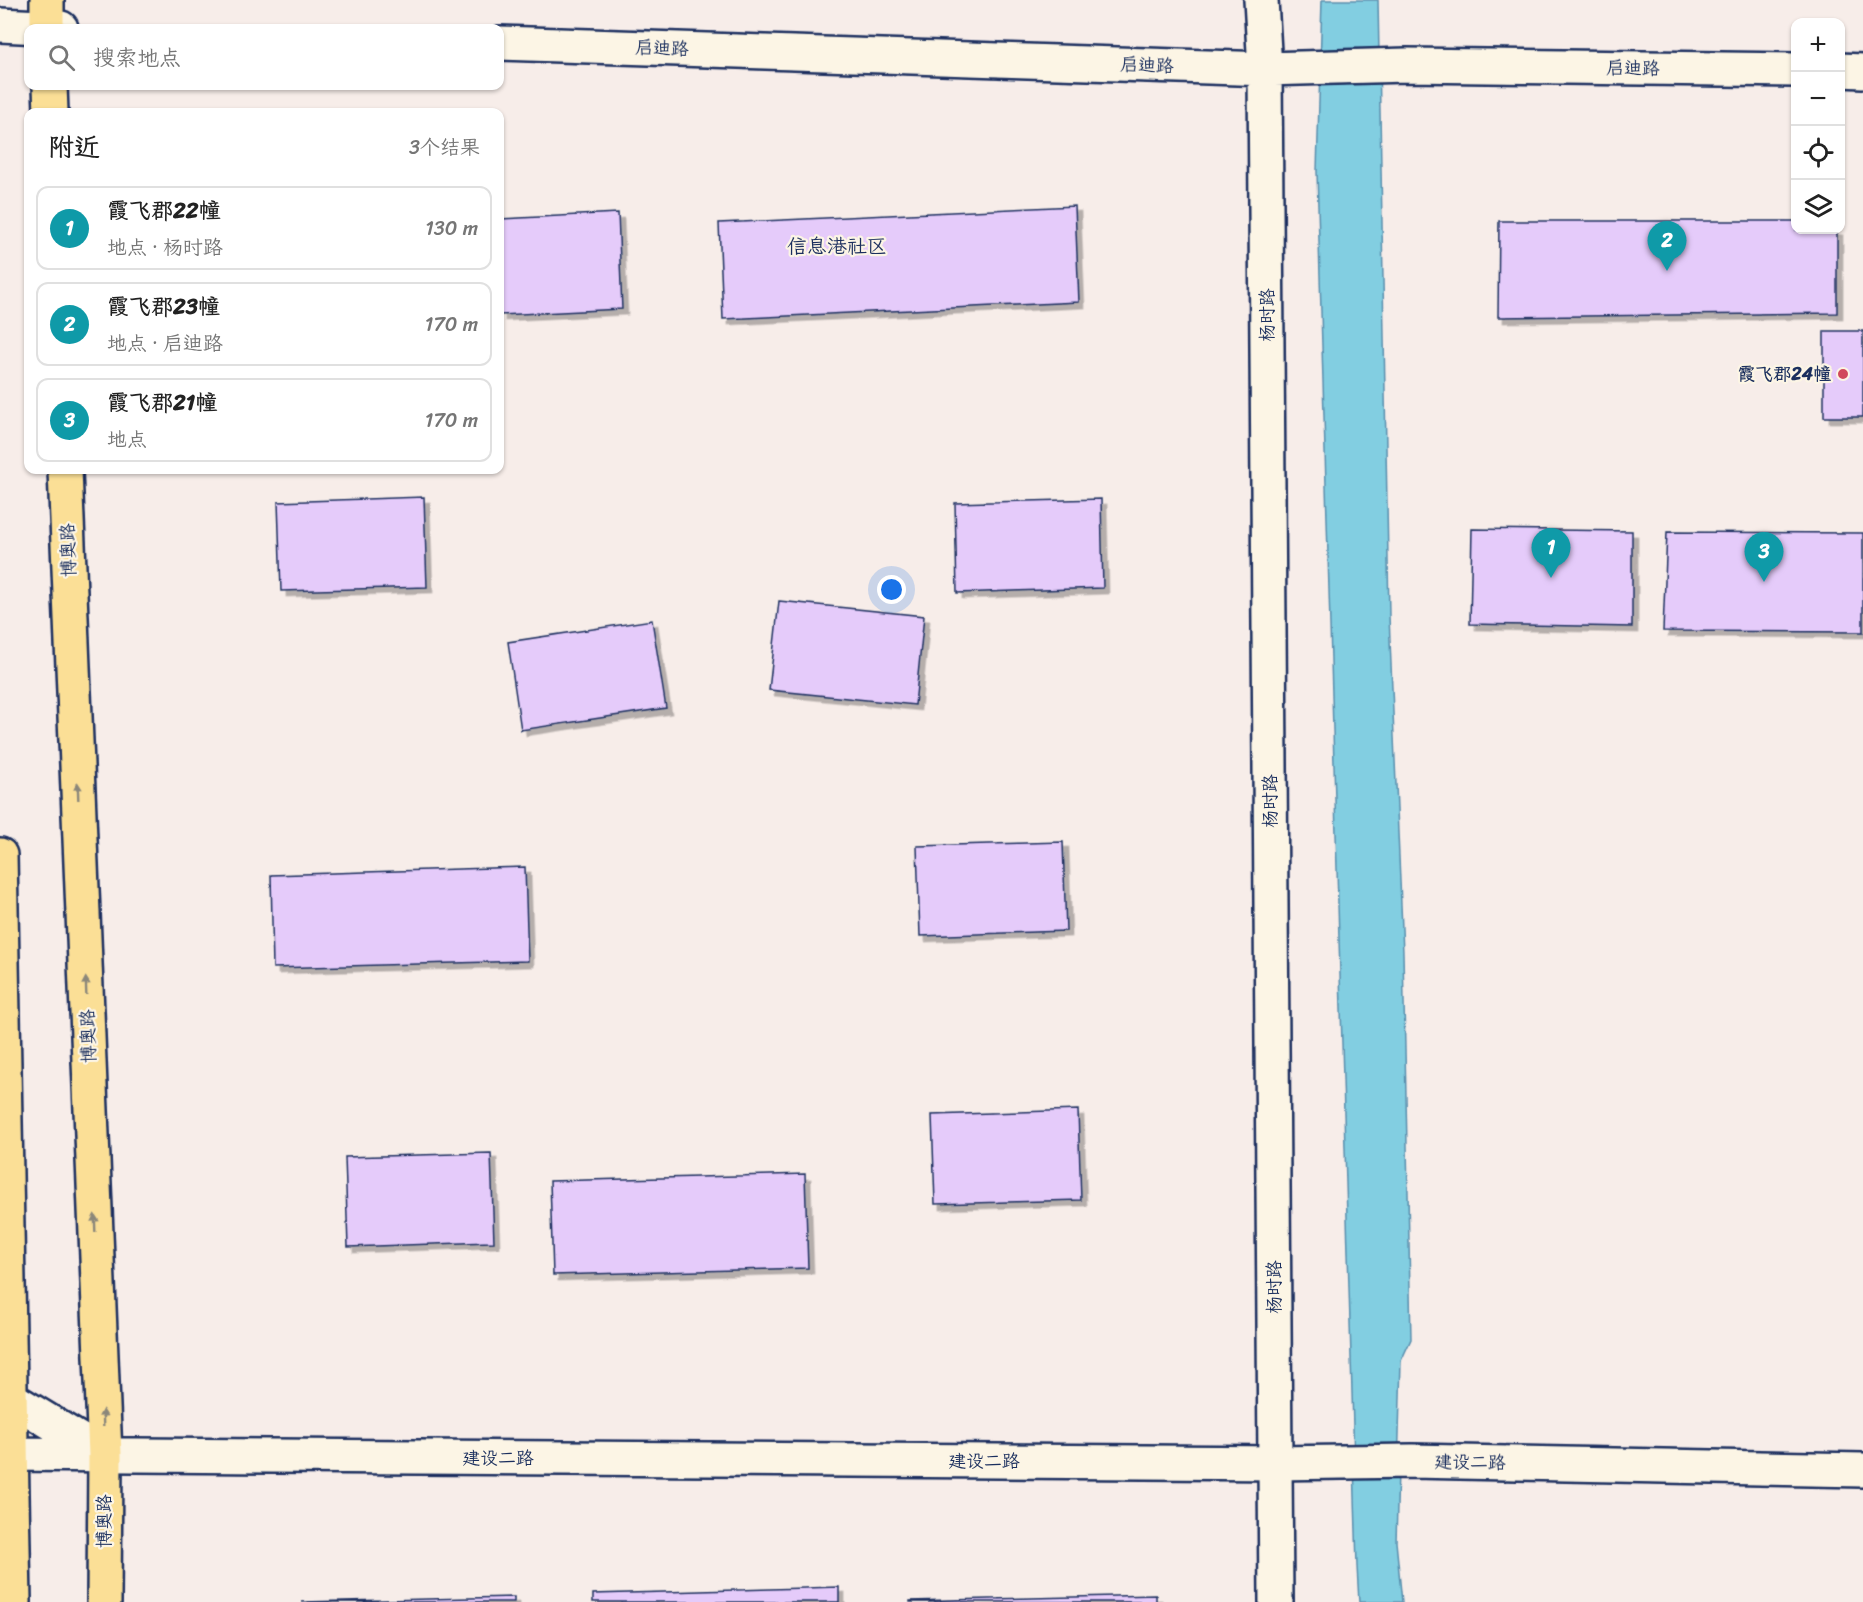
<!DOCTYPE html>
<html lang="zh">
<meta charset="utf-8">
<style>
body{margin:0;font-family:Sriracha,"LXGW WenKai TC",sans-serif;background:#f6f6f6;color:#222}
.controls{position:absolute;right:18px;top:18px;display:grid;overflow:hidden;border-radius:12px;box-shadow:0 2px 4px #0004}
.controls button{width:54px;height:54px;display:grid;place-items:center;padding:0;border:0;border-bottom:2px solid #e0e0e0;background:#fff;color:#222;font:30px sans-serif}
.you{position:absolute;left:892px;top:590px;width:21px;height:21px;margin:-15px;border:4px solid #fff;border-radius:50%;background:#1a73e8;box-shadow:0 0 0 9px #1a73e833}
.badge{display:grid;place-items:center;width:39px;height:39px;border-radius:50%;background:#d1495b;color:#fff;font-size:20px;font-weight:700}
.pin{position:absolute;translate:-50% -50px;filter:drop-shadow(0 2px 3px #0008)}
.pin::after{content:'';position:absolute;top:32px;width:21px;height:18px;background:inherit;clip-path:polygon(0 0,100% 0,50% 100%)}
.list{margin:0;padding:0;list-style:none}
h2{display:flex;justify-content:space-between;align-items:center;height:78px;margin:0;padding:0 24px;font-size:26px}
h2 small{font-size:20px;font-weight:400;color:#767676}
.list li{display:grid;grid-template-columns:39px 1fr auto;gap:18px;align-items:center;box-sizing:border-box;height:84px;margin:0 12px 12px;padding:0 12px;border:2px solid #e0e0e0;border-radius:12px}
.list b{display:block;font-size:22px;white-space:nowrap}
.list p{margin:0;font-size:20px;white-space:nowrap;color:#767676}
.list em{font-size:20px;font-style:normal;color:#767676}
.icon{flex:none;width:33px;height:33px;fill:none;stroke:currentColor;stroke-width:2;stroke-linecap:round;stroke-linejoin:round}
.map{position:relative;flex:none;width:1863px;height:1602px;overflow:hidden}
.search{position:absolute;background:#fff;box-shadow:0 2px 4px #0004;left:24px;top:24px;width:480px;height:66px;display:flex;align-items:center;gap:15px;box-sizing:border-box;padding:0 21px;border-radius:12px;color:#767676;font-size:22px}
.panel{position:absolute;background:#fff;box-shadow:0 2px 4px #0004;left:24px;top:108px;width:480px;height:366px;border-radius:12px}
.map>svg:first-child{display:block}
.water{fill:#82cee1;stroke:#598ead;stroke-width:1.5}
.building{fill:#e5cbfa;stroke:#1b2f5e;stroke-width:1.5;filter:url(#shadow)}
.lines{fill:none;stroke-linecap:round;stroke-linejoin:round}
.tertiary-casing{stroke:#1b2f5e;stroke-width:38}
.secondary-casing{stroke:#1b2f5e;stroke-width:38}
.primary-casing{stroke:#1b2f5e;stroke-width:38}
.tertiary{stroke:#fcf5e5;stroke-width:33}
.secondary{stroke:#fcf5e5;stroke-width:33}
.primary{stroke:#fbdf96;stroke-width:33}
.oneway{fill:#8b877a}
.poi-dot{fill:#d1495b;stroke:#fcf5e5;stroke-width:2}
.labels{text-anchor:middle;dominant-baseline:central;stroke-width:4.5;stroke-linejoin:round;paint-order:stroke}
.street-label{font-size:18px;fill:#1b2f5e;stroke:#fcf5e5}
.poi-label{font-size:18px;font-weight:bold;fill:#1b2f5e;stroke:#fcf5e5;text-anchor:end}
.neighbourhood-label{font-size:20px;fill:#1b2f5e;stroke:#fcf5e5}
</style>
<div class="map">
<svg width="1863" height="1602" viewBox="0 0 1863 1602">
<defs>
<filter id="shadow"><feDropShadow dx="5.5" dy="5.5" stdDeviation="0" flood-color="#0004"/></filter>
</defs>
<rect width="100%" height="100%" fill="#f7ede9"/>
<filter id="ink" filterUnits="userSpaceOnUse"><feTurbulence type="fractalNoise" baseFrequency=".0167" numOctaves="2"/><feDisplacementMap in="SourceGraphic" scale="12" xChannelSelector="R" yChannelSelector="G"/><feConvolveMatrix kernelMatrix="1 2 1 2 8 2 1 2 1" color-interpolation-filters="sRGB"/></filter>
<g filter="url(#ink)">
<path class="water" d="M1322,0H1378L1389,616L1403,953L1411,1339L1401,1361L1396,1542L1402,1602H1359L1357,1566L1317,171Z"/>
<path class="building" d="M1075,206L1079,302L723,319L719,223Z
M618,213L622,309L500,315V219Z
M1499,221H1796V230H1837V313L1498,317Z
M1824,331H1863V417H1824Z
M424,497L427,587L281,591L278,502Z
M1101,499L1103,588L957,593L955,503Z
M1472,529L1632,531V627L1470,624Z
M1667,532L1863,533V632L1663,631Z
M779,601L924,616L915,705L769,690Z
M652,620L666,708L521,730L508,642Z
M1063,842L1066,931L920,936L917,846Z
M525,867L528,961L273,968L271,875Z
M1078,1110L1081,1200L935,1204L932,1115Z
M491,1153L494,1242L348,1247L345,1157Z
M805,1174L808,1268L553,1275L550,1181Z
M839,1587V1602H593V1594Z
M1156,1595V1602H910V1601Z
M514,1597V1602H302Z"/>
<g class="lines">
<g class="tertiary-casing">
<path id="tertiary" d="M1261,0L1265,69L1276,1602
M0,25L61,28
M500,43L1265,69L1407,65L1796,70
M1840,70L1863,71"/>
</g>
<g class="secondary-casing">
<path id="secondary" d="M0,1399H12L103,1454
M0,1454L1275,1463L1412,1461L1863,1470"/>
</g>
<g class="primary-casing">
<path id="primary" d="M47,0V28
M50,86L51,112
M65,470L105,1455L104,1602
M0,855L14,1602"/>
</g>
<use href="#tertiary" class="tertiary"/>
<use href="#secondary" class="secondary"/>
<use href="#primary" class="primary"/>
</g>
<defs><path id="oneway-solid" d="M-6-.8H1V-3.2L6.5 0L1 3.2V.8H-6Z" transform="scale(1.5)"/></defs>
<g class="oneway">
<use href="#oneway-solid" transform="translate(78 791) rotate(-92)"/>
<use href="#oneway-solid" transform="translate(86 986) rotate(-92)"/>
<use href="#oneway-solid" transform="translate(95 1223) rotate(-92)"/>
<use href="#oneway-solid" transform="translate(103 1418) rotate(-92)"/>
</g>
</g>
<circle class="poi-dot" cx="1843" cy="374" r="6"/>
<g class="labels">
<g class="street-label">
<text transform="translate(662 48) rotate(2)">启迪路</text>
<text transform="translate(1147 65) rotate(2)">启迪路</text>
<text transform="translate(1633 68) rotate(1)">启迪路</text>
<text transform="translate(1267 315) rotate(-90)">杨时路</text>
<text transform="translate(68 550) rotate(-92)">博奥路</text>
<text transform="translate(1270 801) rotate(-90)">杨时路</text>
<text transform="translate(88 1036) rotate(-92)">博奥路</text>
<text transform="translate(1274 1287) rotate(-90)">杨时路</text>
<text x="498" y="1458">建设二路</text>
<text x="984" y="1461">建设二路</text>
<text transform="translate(1470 1462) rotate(1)">建设二路</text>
<text transform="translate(104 1521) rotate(-90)">博奥路</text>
</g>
<g class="poi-label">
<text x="1831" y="374">霞飞郡24幢</text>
</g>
<g class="neighbourhood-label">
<text x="837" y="246">信息港社区</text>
</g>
</g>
</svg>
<div class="controls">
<button>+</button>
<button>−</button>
<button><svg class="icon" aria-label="locate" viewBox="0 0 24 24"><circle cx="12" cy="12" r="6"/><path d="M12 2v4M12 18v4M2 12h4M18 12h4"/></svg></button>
<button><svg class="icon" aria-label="layers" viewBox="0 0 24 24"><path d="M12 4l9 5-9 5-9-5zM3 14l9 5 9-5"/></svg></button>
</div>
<div class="you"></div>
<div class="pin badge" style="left:1551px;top:578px;background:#0f9aa8">1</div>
<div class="pin badge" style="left:1667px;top:271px;background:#0f9aa8">2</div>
<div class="pin badge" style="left:1764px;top:582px;background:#0f9aa8">3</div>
<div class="search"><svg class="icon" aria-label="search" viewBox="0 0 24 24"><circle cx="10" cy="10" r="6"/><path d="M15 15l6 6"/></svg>搜索地点</div>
<section class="panel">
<h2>附近<small>3个结果</small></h2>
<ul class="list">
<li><span class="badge" style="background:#0f9aa8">1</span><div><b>霞飞郡22幢</b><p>地点 · 杨时路</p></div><em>130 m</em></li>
<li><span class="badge" style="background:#0f9aa8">2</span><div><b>霞飞郡23幢</b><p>地点 · 启迪路</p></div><em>170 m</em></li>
<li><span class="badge" style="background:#0f9aa8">3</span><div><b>霞飞郡21幢</b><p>地点</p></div><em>170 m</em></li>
</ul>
</section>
</div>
